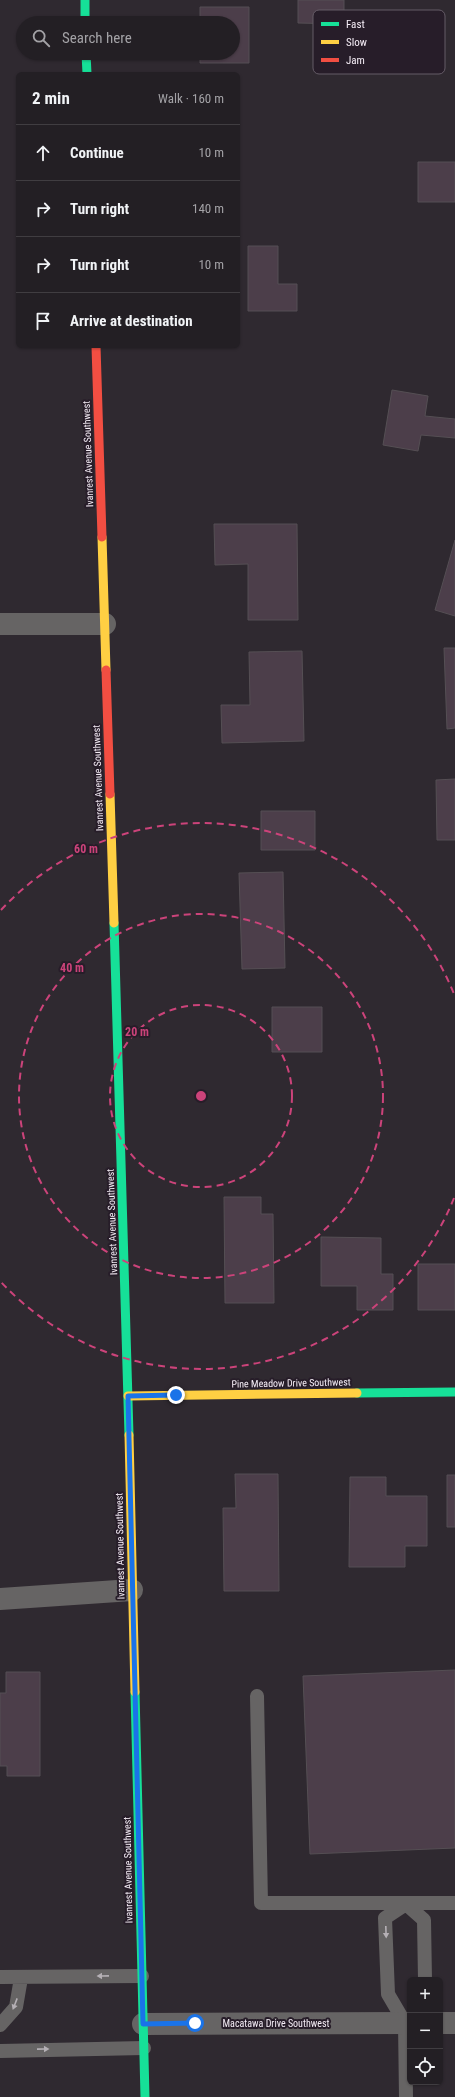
<!DOCTYPE html>
<meta charset="utf-8">
<style>
body{margin:0;font-family:"Roboto Condensed",sans-serif;background:#2f2c31;color:#f1f3f6}
.controls{position:absolute;right:12px;bottom:12px;display:grid;overflow:hidden;border-radius:6px;box-shadow:0 1px 3px #0004}
.controls button{width:36px;height:36px;display:grid;place-items:center;padding:0;border:0;border-bottom:1px solid #403d41;background:#231f24;color:#f1f3f6;font:20px sans-serif}
.stop{position:absolute;width:12px;height:12px;margin:-9px;border:3px solid #1a73e8;border-radius:50%;background:#fff}
.stop.end{background:#1a73e8;border-color:#fff;box-shadow:0 1px 4px #0008}
.list{margin:0;padding:0;list-style:none}
h2{display:flex;justify-content:space-between;align-items:center;height:52px;margin:0;padding:0 16px;font-size:17px}
h2 small{font-size:13px;font-weight:400;color:#a3a2a6}
.list li{display:grid;grid-template-columns:26px 1fr auto;gap:12px;align-items:center;box-sizing:border-box;height:56px;padding:0 16px;border-top:1px solid #403d41}
.list b{display:block;font-size:15px;white-space:nowrap}
.list em{font-size:13px;font-style:normal;color:#a3a2a6}
.icon{flex:none;width:22px;height:22px;fill:none;stroke:currentColor;stroke-width:2;stroke-linecap:round;stroke-linejoin:round}
.map{position:relative;flex:none;width:455px;height:2097px;overflow:hidden}
.search{position:absolute;background:#231f24;box-shadow:0 1px 3px #0004;left:16px;top:16px;width:224px;height:44px;display:flex;align-items:center;gap:10px;box-sizing:border-box;padding:0 14px;border-radius:22px;color:#a3a2a6;font-size:15px}
.panel{position:absolute;background:#231f24;box-shadow:0 1px 3px #0004;left:16px;top:72px;width:224px;height:276px;border-radius:6px}
.map>svg:first-child{display:block}
.building{fill:#4c3e4a;stroke:#554f54}
.lines{fill:none;stroke-linecap:round;stroke-linejoin:round}
.lane{stroke:#666464;stroke-width:14}
.street{stroke:#666464;stroke-width:22}
.fast{stroke:#16e098;stroke-width:9}
.slow{stroke:#ffcf43;stroke-width:9}
.jam{stroke:#f24e42;stroke-width:9}
.oneway{fill:#b5b0b5}
.route{stroke:#1a73e8;stroke-width:5}
.ring{fill:none;stroke:#cc437a;stroke-width:2;stroke-dasharray:7 5}
.labels{text-anchor:middle;dominant-baseline:central;stroke-width:4;stroke-linejoin:round;paint-order:stroke}
.street-label{font-size:10px;fill:#f6eef7;stroke:#271d29}
.key{fill:#271d29;stroke:#655c67;stroke-width:1}
.key-label{font-size:11px;fill:#f6eef7}
.centre{fill:#cc437a;stroke:#271d29;stroke-width:2}
.ring-label{font-size:12px;text-anchor:middle;font-weight:bold;fill:#cc437a;stroke:#271d29;stroke-width:4;stroke-linejoin:round;paint-order:stroke}
</style>
<div class="map">
<svg width="455" height="2097" viewBox="0 0 455 2097">
<rect width="100%" height="100%" fill="#2f2930"/>
<path class="building" d="M298,0H344V24L298,23Z
M200,7H249V63H200V53H233V23H200Z
M418,162H455V202H418Z
M248,246H278V284H297V311H248Z
M392,390L428,396L425,416L455,419V438L421,435L418,451L383,445Z
M214,524H297L298,620H248V564L215,565Z
M455,540V616L435,610Z
M444,648H455V728L447,729Z
M302,651L304,741L222,743L221,705H250L249,652Z
M455,779V840H437L436,780Z
M261,811H315V850H261Z
M283,872L285,968L242,969L239,873Z
M272,1007H322V1052H272Z
M224,1197H261V1214H273L274,1303H225Z
M321,1237L381,1238V1274H393V1310H357V1286H321Z
M418,1264H455V1310H418Z
M235,1474H278L279,1591H224L223,1508H236Z
M447,1475H455V1527H447Z
M350,1477H386V1496H427V1546H405V1567H349Z
M455,1670V1848L310,1854L303,1676Z
M6,1672H40V1776H7V1766H0V1693H6Z"/>
<g class="lines">
<path class="lane" d="M257,1696L261,1903H455
M406,1904L385,1918L388,1994L405,2023L406,2097
M406,1904L424,1920L425,1980
M0,1977L142,1976
M0,2025L16,2007L21,1978
M0,2051L144,2048"/>
<path class="street" d="M0,624H105
M0,1599L132,1590
M440,2023H455
M143,2024L410,2023"/>
<path class="fast" d="M85,0V23
M86,53L87,74
M114,923L129,1435
M357,1393L455,1392
M135,1692L145,2097"/>
<path class="slow" d="M102,537L106,670
M110,794L114,923
M128,1396L357,1393
M129,1435L135,1692"/>
<path class="jam" d="M96,346L102,537
M106,670L110,794"/>
</g>
<defs><path id="oneway-solid" d="M-6-.8H1V-3.2L6.5 0L1 3.2V.8H-6Z"/></defs>
<g class="oneway">
<use href="#oneway-solid" transform="translate(386 1932) rotate(88)"/>
<use href="#oneway-solid" transform="translate(103 1976) rotate(179)"/>
<use href="#oneway-solid" transform="translate(15 2004) rotate(111)"/>
<use href="#oneway-solid" transform="translate(43 2049) rotate(-1)"/>
</g>
<g class="lines">
<path class="route" d="M176,1395L128,1396L143,2024L195,2023"/>
</g>
<g class="ring">
<circle cx="201" cy="1096" r="91"/>
<circle cx="201" cy="1096" r="182"/>
<path d="M454 1198A273 273 0 0 1 1 1282M1 910A273 273 0 0 1 454 994"/>
</g>
<g class="labels">
<g class="street-label">
<text transform="translate(88 454) rotate(-92)">Ivanrest Avenue Southwest</text>
<text transform="translate(98 778) rotate(-92)">Ivanrest Avenue Southwest</text>
<text transform="translate(112 1222) rotate(-92)">Ivanrest Avenue Southwest</text>
<text transform="translate(291 1383) rotate(-1)">Pine Meadow Drive Southwest</text>
<text transform="translate(120 1546) rotate(-91)">Ivanrest Avenue Southwest</text>
<text transform="translate(128 1870) rotate(-91)">Ivanrest Avenue Southwest</text>
<text x="276" y="2023">Macatawa Drive Southwest</text>
</g>
</g>
<rect x="313" y="10" width="132" height="64" rx="6" class="key"/>
<rect x="321" y="22" width="18" height="4" fill="#16e098"/>
<rect x="321" y="40" width="18" height="4" fill="#ffcf43"/>
<rect x="321" y="58" width="18" height="4" fill="#f24e42"/>
<g class="key-label">
<text x="346" y="28">Fast</text>
<text x="346" y="46">Slow</text>
<text x="346" y="64">Jam</text>
</g>
<circle cx="201" cy="1096" r="6" class="centre"/>
<g class="ring-label">
<text x="86" y="853">60 m</text>
<text x="72" y="972">40 m</text>
<text x="137" y="1036">20 m</text>
</g>
</svg>
<div class="controls">
<button>+</button>
<button>−</button>
<button><svg class="icon" aria-label="locate" viewBox="0 0 24 24"><circle cx="12" cy="12" r="6"/><path d="M12 2v4M12 18v4M2 12h4M18 12h4"/></svg></button>
</div>
<div class="stop" style="left:195px;top:2023px"></div>
<div class="stop end" style="left:176px;top:1395px"></div>
<div class="search"><svg class="icon" aria-label="search" viewBox="0 0 24 24"><circle cx="10" cy="10" r="6"/><path d="M15 15l6 6"/></svg>Search here</div>
<section class="panel">
<h2>2 min<small>Walk · 160 m</small></h2>
<ul class="list">
<li><svg class="icon" aria-label="ahead" viewBox="0 0 24 24"><path d="M12 20V5M6 11l6-6 6 6"/></svg><div><b>Continue</b></div><em>10 m</em></li>
<li><svg class="icon" aria-label="right" viewBox="0 0 24 24"><path d="M7 20v-9h11M14 6l5 5-5 5"/></svg><div><b>Turn right</b></div><em>140 m</em></li>
<li><svg class="icon" aria-label="right" viewBox="0 0 24 24"><path d="M7 20v-9h11M14 6l5 5-5 5"/></svg><div><b>Turn right</b></div><em>10 m</em></li>
<li><svg class="icon" aria-label="arrive" viewBox="0 0 24 24"><path d="M6 21V4h12l-3 4 3 4H6"/></svg><div><b>Arrive at destination</b></div></li>
</ul>
</section>
</div>
